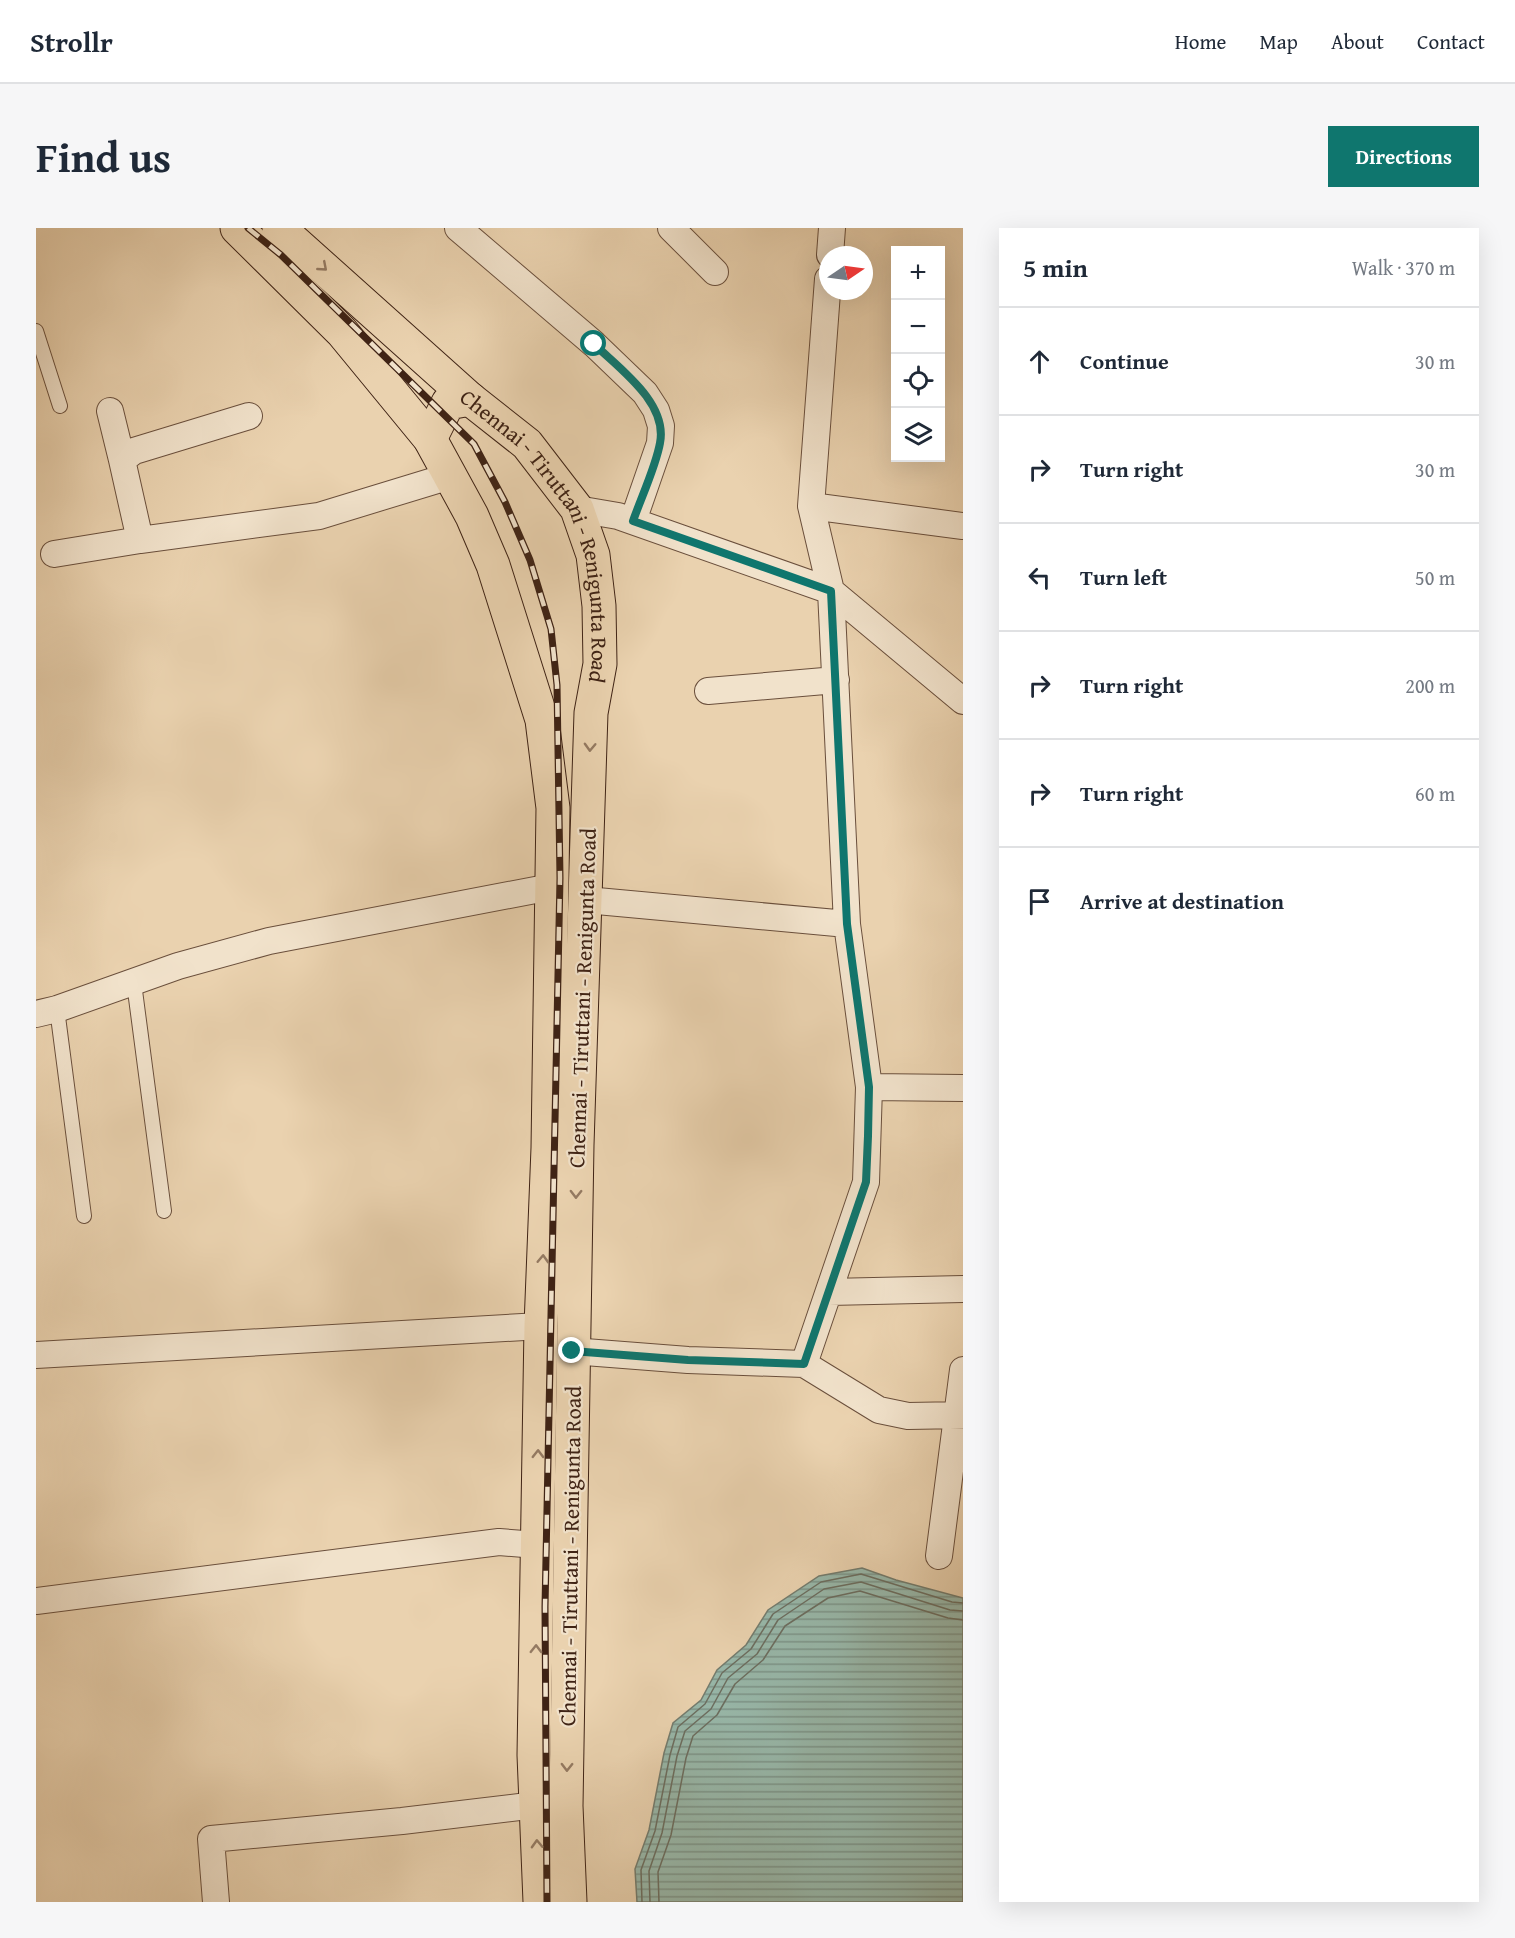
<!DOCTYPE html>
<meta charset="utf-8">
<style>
body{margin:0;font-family:"Gentium Book Plus",serif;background:#f6f6f7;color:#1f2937}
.controls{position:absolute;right:18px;top:18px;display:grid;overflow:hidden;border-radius:0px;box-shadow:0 6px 24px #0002}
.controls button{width:54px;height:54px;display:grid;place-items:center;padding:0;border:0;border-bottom:2px solid #e0e1e3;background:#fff;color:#1f2937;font:30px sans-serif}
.compass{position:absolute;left:783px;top:18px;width:54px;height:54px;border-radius:50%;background:#fff;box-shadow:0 6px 24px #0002;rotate:77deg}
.stop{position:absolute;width:18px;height:18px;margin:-14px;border:4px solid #0f766e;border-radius:50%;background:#fff}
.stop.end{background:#0f766e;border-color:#fff;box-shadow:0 2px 6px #0008}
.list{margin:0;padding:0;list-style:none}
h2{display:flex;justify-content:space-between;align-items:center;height:78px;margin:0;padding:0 24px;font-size:26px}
h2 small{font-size:20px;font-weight:400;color:#747a83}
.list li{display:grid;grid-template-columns:39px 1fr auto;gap:18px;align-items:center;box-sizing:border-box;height:108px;padding:0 24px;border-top:2px solid #e0e1e3}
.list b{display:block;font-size:22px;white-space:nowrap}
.list em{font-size:20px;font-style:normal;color:#747a83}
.icon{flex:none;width:33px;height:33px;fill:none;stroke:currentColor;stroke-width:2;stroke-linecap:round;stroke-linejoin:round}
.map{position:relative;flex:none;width:927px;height:1674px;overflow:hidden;border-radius:0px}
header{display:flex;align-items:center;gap:36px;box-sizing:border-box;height:84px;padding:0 30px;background:#fff;border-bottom:2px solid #e0e1e3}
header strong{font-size:28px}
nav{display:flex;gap:33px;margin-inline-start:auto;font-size:21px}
.intro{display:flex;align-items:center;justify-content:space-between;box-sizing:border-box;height:144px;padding:0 36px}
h1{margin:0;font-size:42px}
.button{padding:15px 27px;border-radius:0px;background:#0f766e;color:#fff;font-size:21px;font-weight:700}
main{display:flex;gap:36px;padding:0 36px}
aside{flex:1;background:#fff;border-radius:0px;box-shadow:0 6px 24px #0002}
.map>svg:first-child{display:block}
.water{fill:url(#water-rules);stroke:#747c6e;stroke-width:1.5}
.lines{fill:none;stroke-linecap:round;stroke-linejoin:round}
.shore{stroke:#6c6e60;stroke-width:1.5}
.service-casing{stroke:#6a4f3c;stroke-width:16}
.minor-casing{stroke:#6a4f3c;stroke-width:28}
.trunk-casing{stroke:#3f2315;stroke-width:35}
.service{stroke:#f1e2cb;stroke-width:14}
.minor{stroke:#f1e2cb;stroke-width:26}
.trunk{stroke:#ead2af;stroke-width:33}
.rail-casing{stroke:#3f2315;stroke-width:7}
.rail{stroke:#f1e2cb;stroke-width:4.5;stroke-dasharray:14;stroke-linecap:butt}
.oneway{stroke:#947a62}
.route{stroke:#0f766e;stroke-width:8}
.labels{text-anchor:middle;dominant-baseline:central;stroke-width:4.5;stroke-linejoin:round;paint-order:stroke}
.street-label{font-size:22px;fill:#3f2315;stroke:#f1e2cb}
</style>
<header>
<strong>Strollr</strong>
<nav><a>Home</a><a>Map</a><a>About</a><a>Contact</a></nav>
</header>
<div class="intro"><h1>Find us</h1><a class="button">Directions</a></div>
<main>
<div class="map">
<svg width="927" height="1674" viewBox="0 0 927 1674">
<defs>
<pattern id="water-rules" width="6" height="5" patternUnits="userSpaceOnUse" patternTransform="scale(1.5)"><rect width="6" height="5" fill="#98b8aa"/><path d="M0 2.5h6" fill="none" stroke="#7d9589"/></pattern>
</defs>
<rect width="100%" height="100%" fill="#ead2af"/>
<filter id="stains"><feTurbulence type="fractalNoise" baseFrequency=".00333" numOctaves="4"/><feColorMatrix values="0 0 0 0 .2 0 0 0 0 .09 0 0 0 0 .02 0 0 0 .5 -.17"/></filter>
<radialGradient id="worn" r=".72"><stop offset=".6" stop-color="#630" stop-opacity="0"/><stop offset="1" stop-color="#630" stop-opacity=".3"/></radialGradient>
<path class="water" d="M826,1340L860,1352L927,1370V1674H601L599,1641L613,1602L628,1525L637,1495L665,1472L681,1442L710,1417L732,1382L783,1348Z"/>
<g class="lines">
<path class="shore" d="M606,1674L605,1642L619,1603L634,1527L642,1499L669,1476L686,1445L715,1421L737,1386L785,1354L825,1346L916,1374L927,1375
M614,1674L613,1643L626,1605L641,1528L649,1503L675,1481L692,1450L721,1426L742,1392L788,1361L825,1354L914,1382L927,1383
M623,1674L622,1644L635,1607L650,1530L657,1508L681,1487L699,1456L727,1432L749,1398L792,1370L824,1363L912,1390L927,1392"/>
<g class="service-casing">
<path id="service" d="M0,103L24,178
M98,755L128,983
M21,781L48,988"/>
</g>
<g class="minor-casing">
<path id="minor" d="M422,0L558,116L609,165L620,182L625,198L624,215L597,293
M635,0L679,44
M794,27L796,0
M74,183L86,232
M213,188L98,223L86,232L104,312L283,288L414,248
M775,278L927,298
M541,281L582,288L795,363L927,473
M18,326L104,312
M672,463L800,452
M550,672L811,696L795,363L775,278L792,51
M0,786L21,781L142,738L233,713L515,659
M833,859L927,860
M793,1064L927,1061
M536,1123L652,1132L768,1136L830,954L833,859L811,696
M0,1127L505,1098
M768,1136L843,1182L872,1188L927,1187
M903,1328L927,1142
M0,1373L463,1314L501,1317
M180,1674L175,1611L366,1593L500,1577"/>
</g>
<g class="trunk-casing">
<g id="trunk">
<path d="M201,0L306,104L394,211L436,288L457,337L506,492L517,580L512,920L505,1098L498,1527L504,1674"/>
<path id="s1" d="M243,0L434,171L491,216L541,281L557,327L563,378L564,436L555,485L541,917L530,1578L534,1674"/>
<path d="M394,211L412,175L434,171"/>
</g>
</g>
<use href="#service" class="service"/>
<use href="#minor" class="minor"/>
<use href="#trunk" class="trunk"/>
<g class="rail-casing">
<path id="rail" d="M212,0L245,27L438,216L469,274L494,332L515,401L521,457L524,650L509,1379L511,1674"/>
</g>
<use href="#rail" class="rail"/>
</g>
<defs><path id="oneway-chevron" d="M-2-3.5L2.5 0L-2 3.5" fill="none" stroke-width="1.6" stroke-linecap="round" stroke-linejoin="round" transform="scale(1.5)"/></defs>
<g class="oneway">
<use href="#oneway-chevron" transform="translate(287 39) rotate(41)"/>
<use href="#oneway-chevron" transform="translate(554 519) rotate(92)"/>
<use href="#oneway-chevron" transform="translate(540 966) rotate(91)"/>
<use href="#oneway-chevron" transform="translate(507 1031) rotate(-88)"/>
<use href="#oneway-chevron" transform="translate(502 1226) rotate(-89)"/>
<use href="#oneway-chevron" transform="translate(500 1421) rotate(-89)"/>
<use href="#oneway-chevron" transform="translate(531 1539) rotate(91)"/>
<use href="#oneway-chevron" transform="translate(501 1616) rotate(-92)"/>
</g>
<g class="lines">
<path class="route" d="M536,1123L652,1132L768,1136L830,954L832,908L833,859L811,696L795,363L597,293C605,270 620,238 624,215C632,175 584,141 558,116"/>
</g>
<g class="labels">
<g class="street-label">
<text stroke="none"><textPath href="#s1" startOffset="418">Chennai - Tiruttani - Renigunta Road</textPath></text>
<text transform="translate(546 770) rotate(-88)">Chennai - Tiruttani - Renigunta Road</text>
<text transform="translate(534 1328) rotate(-89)">Chennai - Tiruttani - Renigunta Road</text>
</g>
</g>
<rect width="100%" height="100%" filter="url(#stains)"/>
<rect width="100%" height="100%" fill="url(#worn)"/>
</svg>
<div class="controls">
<button>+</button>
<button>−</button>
<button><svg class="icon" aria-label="locate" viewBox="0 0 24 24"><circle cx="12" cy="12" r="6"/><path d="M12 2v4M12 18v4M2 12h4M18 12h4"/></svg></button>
<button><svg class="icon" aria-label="layers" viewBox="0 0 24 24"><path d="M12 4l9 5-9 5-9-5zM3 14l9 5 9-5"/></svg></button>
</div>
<svg class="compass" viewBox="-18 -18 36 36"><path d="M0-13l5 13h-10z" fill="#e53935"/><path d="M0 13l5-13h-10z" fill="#747a83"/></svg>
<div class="stop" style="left:558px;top:116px"></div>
<div class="stop end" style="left:536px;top:1123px"></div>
</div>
<aside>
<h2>5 min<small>Walk · 370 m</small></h2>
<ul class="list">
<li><svg class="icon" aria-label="ahead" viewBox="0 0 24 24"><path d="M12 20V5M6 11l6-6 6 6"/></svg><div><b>Continue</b></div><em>30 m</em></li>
<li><svg class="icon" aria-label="right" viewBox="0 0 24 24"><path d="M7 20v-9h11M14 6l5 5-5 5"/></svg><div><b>Turn right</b></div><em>30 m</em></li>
<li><svg class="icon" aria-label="left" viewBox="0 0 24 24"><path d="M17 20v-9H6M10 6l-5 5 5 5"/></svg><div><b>Turn left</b></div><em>50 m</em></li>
<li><svg class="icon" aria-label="right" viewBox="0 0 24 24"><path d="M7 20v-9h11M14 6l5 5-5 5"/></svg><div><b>Turn right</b></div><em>200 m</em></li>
<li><svg class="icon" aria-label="right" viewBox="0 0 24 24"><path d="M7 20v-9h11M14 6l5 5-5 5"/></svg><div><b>Turn right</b></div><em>60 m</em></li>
<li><svg class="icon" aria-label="arrive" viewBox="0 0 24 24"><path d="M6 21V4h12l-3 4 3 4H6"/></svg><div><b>Arrive at destination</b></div></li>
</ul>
</aside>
</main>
